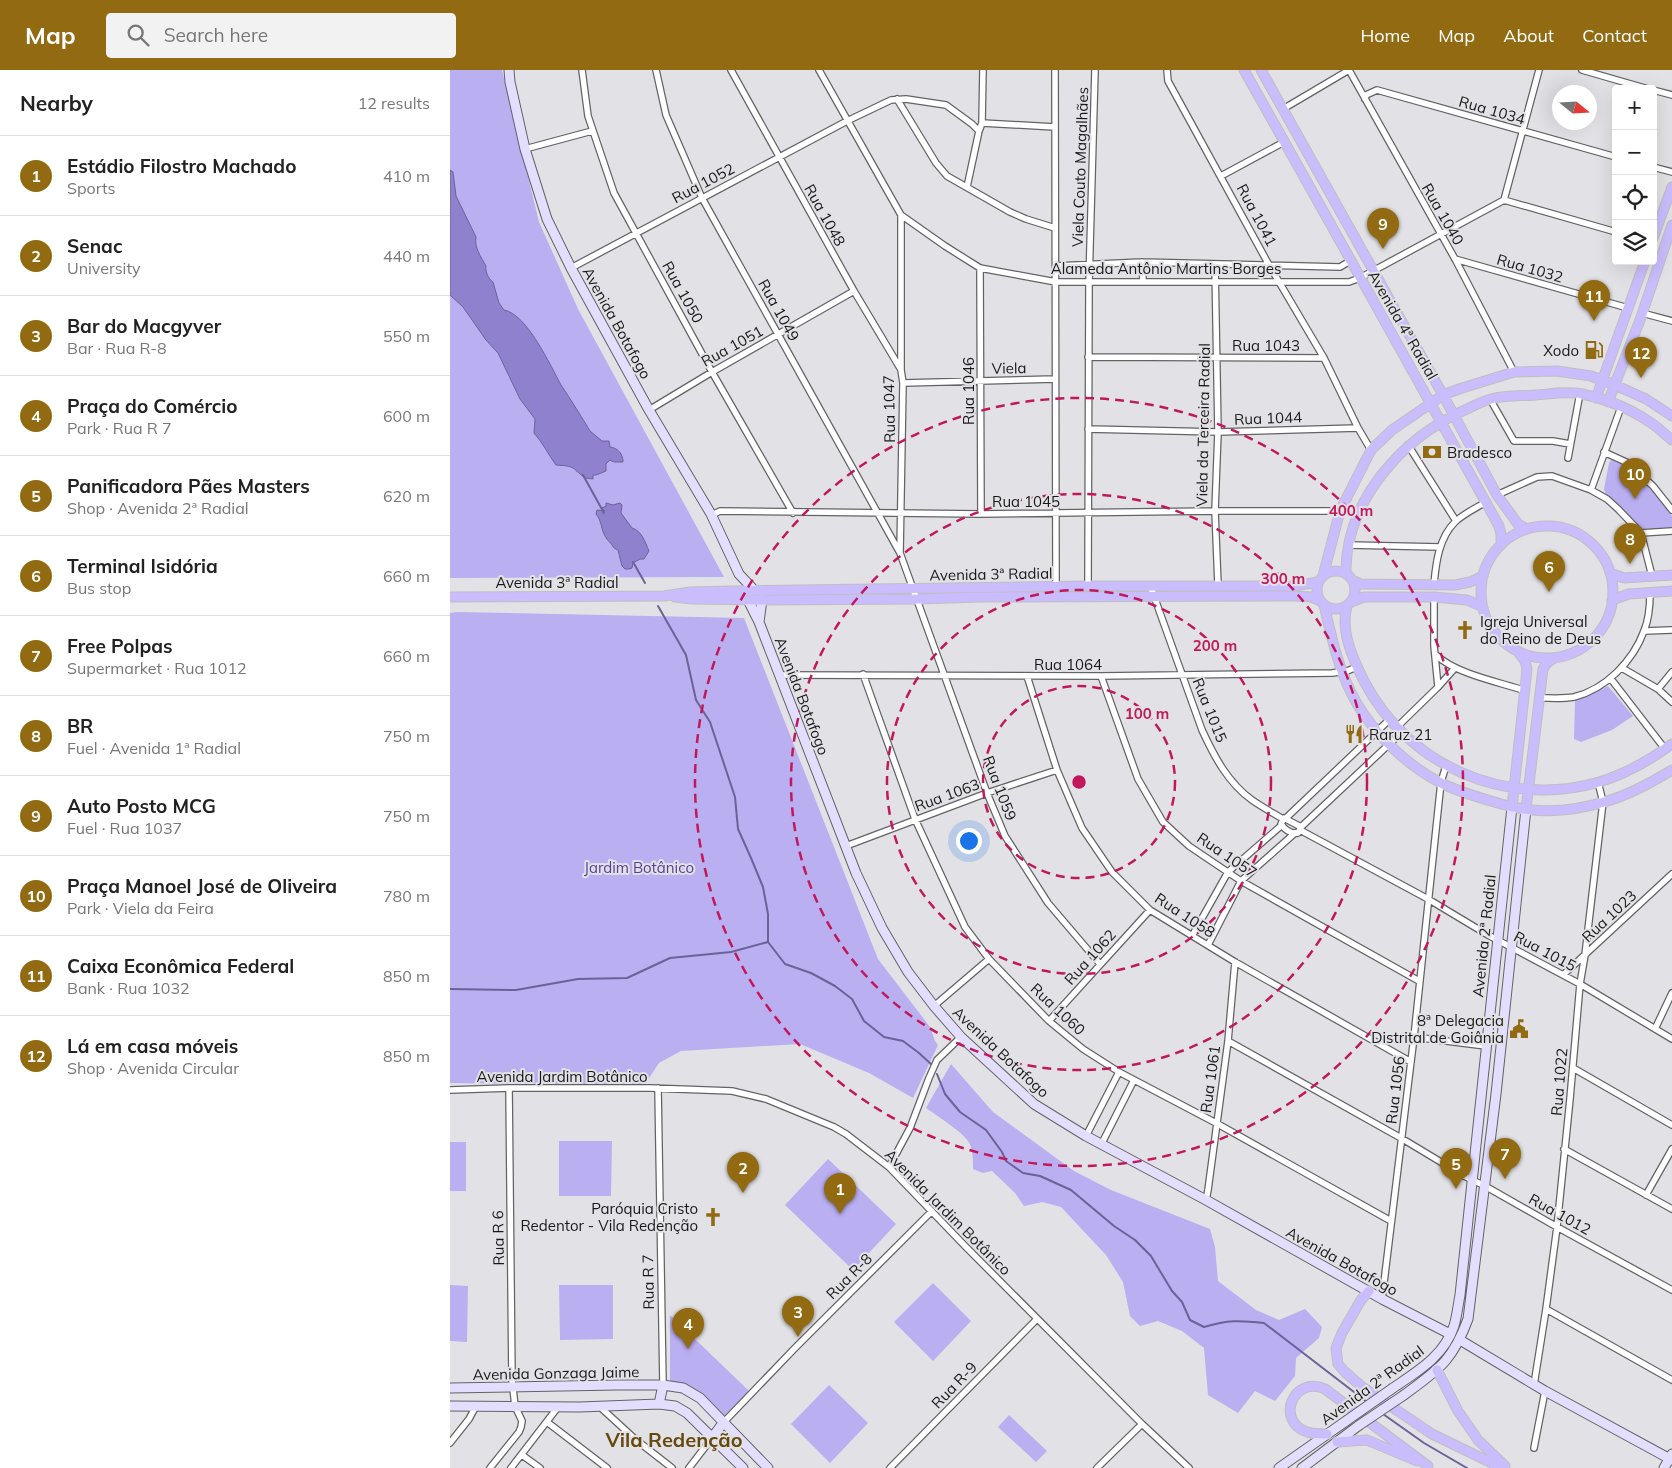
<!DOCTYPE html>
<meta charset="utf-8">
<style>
body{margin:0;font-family:Mulish,sans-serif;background:#f2f2f2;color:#222}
.controls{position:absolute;right:15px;top:15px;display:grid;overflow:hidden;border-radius:5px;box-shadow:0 5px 20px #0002}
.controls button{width:45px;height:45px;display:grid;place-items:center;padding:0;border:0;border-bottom:1px solid #e0e0e0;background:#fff;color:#222;font:25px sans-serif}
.compass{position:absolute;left:1102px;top:15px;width:45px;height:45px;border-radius:50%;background:#fff;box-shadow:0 5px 20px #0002;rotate:108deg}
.you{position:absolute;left:518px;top:770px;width:18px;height:18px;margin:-12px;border:4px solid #fff;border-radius:50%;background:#1a73e8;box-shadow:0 0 0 8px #1a73e833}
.badge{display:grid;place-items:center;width:32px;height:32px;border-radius:50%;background:#916a12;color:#fff;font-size:16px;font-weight:700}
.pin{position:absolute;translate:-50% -41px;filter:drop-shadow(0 1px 2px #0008)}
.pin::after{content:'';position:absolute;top:26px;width:18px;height:15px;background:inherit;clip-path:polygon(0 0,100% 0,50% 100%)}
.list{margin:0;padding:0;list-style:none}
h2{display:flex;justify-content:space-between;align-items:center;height:65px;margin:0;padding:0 20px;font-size:21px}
h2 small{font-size:16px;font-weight:400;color:#767676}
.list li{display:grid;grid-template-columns:32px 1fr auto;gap:15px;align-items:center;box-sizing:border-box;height:80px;padding:0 20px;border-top:1px solid #e0e0e0}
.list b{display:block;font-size:19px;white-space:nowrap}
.list p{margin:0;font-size:16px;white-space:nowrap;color:#767676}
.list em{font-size:16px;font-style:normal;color:#767676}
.icon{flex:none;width:28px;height:28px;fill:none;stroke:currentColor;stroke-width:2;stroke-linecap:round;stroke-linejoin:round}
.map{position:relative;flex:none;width:1222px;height:1398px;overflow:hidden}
header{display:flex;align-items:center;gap:30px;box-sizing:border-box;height:70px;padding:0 25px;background:#916a12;color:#fff}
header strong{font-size:24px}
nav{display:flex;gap:28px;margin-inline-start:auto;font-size:18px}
.search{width:350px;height:45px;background:#f2f2f2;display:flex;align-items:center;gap:12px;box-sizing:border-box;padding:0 18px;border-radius:5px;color:#767676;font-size:19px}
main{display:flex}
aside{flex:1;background:#fff}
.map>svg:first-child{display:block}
.green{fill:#b9aff1}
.water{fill:#8f81ce;stroke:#6c6298}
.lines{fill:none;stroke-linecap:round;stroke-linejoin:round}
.stream{stroke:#6c6298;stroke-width:2}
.street-casing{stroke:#636366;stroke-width:8}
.secondary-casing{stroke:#636366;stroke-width:11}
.primary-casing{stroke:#bfbfbf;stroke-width:11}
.street{stroke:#fff;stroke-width:5.5}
.secondary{stroke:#e4defe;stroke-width:9}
.primary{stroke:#cabdfd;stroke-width:9}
.secondary-bridge-casing{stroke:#636366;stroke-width:11;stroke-linecap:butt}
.secondary-bridge{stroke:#e4defe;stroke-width:9}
.ring{fill:none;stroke:#c2185b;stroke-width:2.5;stroke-dasharray:9 6}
.labels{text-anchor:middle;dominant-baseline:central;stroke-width:4;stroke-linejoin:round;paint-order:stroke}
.street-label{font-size:15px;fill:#19191a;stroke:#e2e2e6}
.poi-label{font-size:15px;fill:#19191a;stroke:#e2e2e6;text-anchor:end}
.park-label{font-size:15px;fill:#563e9b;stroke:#e2e2e6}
.district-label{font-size:20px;font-weight:bold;fill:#654a10;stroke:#e2e2e6}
.centre{fill:#c2185b;stroke:#e2e2e6;stroke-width:2.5}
.ring-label{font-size:15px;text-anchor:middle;font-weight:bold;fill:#c2185b;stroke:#e2e2e6;stroke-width:4;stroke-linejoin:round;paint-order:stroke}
</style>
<header>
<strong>Map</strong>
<div class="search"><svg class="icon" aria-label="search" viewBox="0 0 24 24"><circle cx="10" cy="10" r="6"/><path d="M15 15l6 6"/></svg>Search here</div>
<nav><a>Home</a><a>Map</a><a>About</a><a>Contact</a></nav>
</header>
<main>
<aside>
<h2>Nearby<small>12 results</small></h2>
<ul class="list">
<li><span class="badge">1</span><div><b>Estádio Filostro Machado</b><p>Sports</p></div><em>410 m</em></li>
<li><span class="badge">2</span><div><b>Senac</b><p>University</p></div><em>440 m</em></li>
<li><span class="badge">3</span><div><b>Bar do Macgyver</b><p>Bar · Rua R-8</p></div><em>550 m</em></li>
<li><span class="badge">4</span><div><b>Praça do Comércio</b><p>Park · Rua R 7</p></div><em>600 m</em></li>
<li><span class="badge">5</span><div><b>Panificadora Pães Masters</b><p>Shop · Avenida 2ª Radial</p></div><em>620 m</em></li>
<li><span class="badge">6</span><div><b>Terminal Isidória</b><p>Bus stop</p></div><em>660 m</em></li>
<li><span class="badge">7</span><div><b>Free Polpas</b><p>Supermarket · Rua 1012</p></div><em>660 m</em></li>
<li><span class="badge">8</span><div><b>BR</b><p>Fuel · Avenida 1ª Radial</p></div><em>750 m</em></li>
<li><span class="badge">9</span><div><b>Auto Posto MCG</b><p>Fuel · Rua 1037</p></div><em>750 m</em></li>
<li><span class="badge">10</span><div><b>Praça Manoel José de Oliveira</b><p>Park · Viela da Feira</p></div><em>780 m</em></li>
<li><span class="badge">11</span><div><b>Caixa Econômica Federal</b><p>Bank · Rua 1032</p></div><em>850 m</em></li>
<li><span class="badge">12</span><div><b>Lá em casa móveis</b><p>Shop · Avenida Circular</p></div><em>850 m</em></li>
</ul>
</aside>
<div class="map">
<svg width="1222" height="1398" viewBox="0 0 1222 1398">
<rect width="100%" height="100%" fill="#e2e2e6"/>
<path class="green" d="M0,0H52L89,152L128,239L274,507L0,508Z
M1161,390C1178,394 1217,430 1222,447C1222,450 1222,455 1222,459L1197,460L1190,458L1176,442L1156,425L1154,419L1159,393Z
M7,542L294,548L428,889L480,957L485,971L488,975L463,1028L419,1003L350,974L231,981L209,993L195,1014L192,1015L0,1013V543Z
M1158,616L1183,646L1162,660L1131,672L1124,669L1125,630Z
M501,994L543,1042L624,1101L661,1120L760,1159L765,1177L768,1211L806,1240L829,1250L855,1239L872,1257L869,1268L846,1288L845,1306L825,1331L805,1321L788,1343L758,1325L754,1278L732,1261L708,1251L690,1256L680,1246L673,1212L656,1185L611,1137L592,1132L574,1136L565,1123L542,1101L533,1103L523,1099C523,1090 523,1078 518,1071C511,1061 486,1045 476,1038Z
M109,1071H162L161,1126H109Z
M0,1072H16V1121H0Z
M378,1089L446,1154L403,1200L335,1135Z
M483,1213L521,1251L483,1291L444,1252Z
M0,1215L18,1216L17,1272L0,1271Z
M109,1215H163V1269L110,1270Z
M220,1245L299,1321L274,1346L257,1328L240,1317L220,1312Z
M379,1315L418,1353L380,1393L341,1354Z
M559,1345L597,1381L586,1392L548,1357Z"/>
<path class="water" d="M0,100L3,102L6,126L26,167C24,177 31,187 36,196C35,200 38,209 43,212L49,233L54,240C77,244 100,295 111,315C121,330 131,346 140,361L152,371H159L160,377C168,378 173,384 173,392H164L160,390L156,394V401L146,405H143V409L135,408C121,397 125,396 106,395C98,384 93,373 84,363L85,349L70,329L48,283L36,270L13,237L0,225Z
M156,433L163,435L170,433L172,435L171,443L182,458C192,461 195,472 199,481L194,489H190L183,493L182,498L179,499H175L172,496L168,480L164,478C161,472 156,470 154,464C151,457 151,450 146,444L147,440L155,441L152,438L156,436Z"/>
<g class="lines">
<path class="stream" d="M133,405L154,443
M183,492L195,513
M208,536L236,585L246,630L260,652L285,727L288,759L301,788L313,817L318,844V872L335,894L361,903L385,916L402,929L414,951L434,967L453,971L469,983L482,995
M0,919L66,920L128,909L177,908L220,888L281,882L318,872
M487,1004L495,1024L510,1042L536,1060L552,1082L556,1091L573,1103L590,1106L621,1120L664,1156L685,1170L701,1186L722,1221L732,1232L740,1250L754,1257C778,1250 789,1250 814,1253L917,1332
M933,1344L974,1373L1017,1398"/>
<g class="street-casing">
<path id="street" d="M132,0L138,46L164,123L262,302L343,443
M206,0L216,45L252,128L450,483
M281,0L404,221L450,298
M369,0L451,145L495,176L530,198L606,212H899L910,208L1054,130
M605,0L606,516
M717,0L718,11L819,195L874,288L908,358L921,380
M899,0L1005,189L1064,302
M1132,0L1198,19
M1203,20L1222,25
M447,29L486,93L497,106L560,142L576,149L605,158
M915,29L916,25L927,20L1166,87
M833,39L899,0
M532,53L605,57
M75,79L142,61
M1203,97L1222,102
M771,106L834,72
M517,117L529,61L532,53L533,0
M1054,130L1089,0
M1054,130L1166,162
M451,145V300L453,313L450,483L537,723L555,766L598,833L650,894
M1005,189L1178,238
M692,192L693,211
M765,195L768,362L765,441L768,515
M606,196L692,192L890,197L900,191
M121,198L397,51L441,30L456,29L496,35L522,54L529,61
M530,198L531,444
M1192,243L1222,251
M638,287L874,288
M453,313L605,309
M1040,329L1064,371H1103L1120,374
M199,340L262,302L404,221
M638,359L768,362L908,358
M958,375L1006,451
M1154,382L1178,393L1203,416L1222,440
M1118,388L1130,323
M1141,420L1171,337
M1047,425L1087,407L1102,406L1141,420L1157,429L1168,439L1191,463L1202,506
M262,445L270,441L531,444L765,441H890
M1191,463L1222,461
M898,475L990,477
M984,514C986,492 989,468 1005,452C1013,444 1026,438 1036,432
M700,515L752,660C764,686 778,713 802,730C812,737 823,743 833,749
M638,516L639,212L645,0
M984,527V576L988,617
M1194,561L1222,560
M986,585C1006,604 1049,612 1076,621
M1172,598L1208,619L1222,632
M413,604L465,749L515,857L539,889L599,951L633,979L669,1002L766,1053L941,1151
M329,605L651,606L882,603L897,601L907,597
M577,606L607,700L632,758L662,802L700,840L785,892L961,992
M651,606L688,709L713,752L739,776L791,811L969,911
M1161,609L1215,679
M1208,619L1222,602
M1090,628C1101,628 1113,629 1124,627C1156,619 1183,591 1194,561C1199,549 1200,535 1200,523
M946,658L988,617L1005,598
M834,748L851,757L848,763C840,764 835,760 831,754Z
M836,748L939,650
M851,757L951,663
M850,760L978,829L1038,865L1130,914L1222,969
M396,776L537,723L607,700
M742,866L778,802L832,755
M758,875L791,811L845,763
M1113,905L1222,804
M484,936L539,889
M599,951L700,840
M1205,959L1222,923
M964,967L1036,976
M778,971L951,1068L1014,1106L1035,1116L1107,1157L1222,1220
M1123,998L1222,1055
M208,1018L213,1315
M0,1020L59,1018H200L282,1021L316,1029L384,1057L396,1064L439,1097L515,1176L692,1354L739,1398
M636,1066L669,1002
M651,1075L684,1010
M1114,1079L1222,1139
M439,1097L460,1058L479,1008L487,990L511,967
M1196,1125L1222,1079
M756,1130L758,1120L778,971L785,892
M932,1229L964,967L991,712L996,696
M1096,1239L1222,1310
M1084,1315L1096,1239L1107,1157L1120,1029L1130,914L1135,885L1153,732L1148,712
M149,1336L185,1369L222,1398
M97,1352L157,1398
M273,1353L345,1278L482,1141
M0,1373L19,1349L26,1336
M1084,1378L1095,1321
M72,1385L90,1398
M40,1398L69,1362L71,1357L72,1351L65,1336L62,1310L59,1018
M61,1398L108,1337
M239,1398L262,1368
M440,1398L587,1249
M647,1398L692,1354"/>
</g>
<g class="secondary-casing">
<path id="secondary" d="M59,0L60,12L75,79L97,149L121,198L199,340L261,444L289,504L304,520
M298,530L309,552L406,803L432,858L458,902L484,936L511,967L584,1034L636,1066L756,1130L932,1229L1000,1264
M309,552L312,530
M1010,1270L1095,1321L1222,1390
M0,1318L167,1315H213L233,1318L250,1328L318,1398
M943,1318C968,1301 994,1286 1004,1256C1007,1246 1008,1235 1010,1225L1062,737
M954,1325C989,1299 1002,1292 1018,1249L1046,1024L1076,739
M209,1334L213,1315
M0,1336L130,1337L209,1334L225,1336L237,1343L293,1398
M262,1368L273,1353
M829,1398L896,1351
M852,1398L908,1356
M1214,1398L1222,1384"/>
</g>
<g class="primary-casing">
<path id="primary" d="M794,0C879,152 965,303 1049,456L1051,464V474
M811,0L993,325L1047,425L1068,454L1077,459
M1203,168L1222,117
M1146,328L1195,191
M1158,332L1190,250L1222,155
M1031 522a66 66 0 1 1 132 0a66 66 0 1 1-132 0Z
M867 520a19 19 0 1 1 38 0a19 19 0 1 1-38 0Z
M1160,503L1174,508L1222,505
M896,504C895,430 953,367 1017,339C1025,335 1033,331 1041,329C1055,325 1072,326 1086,325C1100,324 1118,321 1132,324C1155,329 1179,338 1198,351C1207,356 1214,364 1222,370
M873,506L890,441L921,380L942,360L993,325L1009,319L1064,302L1107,301L1141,306L1165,315L1196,329L1222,346
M902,510L911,514L1005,515L1020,512L1033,506
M0,527L214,526L240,522L282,521L638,516H844L868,512
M225,527L241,529L312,530L468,529L530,527L844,526L861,527L869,530
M1162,530L1179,524L1222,521
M901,532L914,527H984L1017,530L1031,536
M874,535C882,569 889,602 906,632C925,665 958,696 991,713C1007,721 1024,726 1041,731C1054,735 1068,739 1082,740C1105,742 1131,739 1154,732C1179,725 1200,713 1222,700
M897,536C890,561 903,589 914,611C958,696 1057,739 1149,712C1176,704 1200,690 1222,674
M1062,737L1077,599L1075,591L1069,583
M1076,739L1093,599L1097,593L1104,588
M919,1221L911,1230L892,1263L886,1278L888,1294L895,1302L911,1316L982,1364L1052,1398
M987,1300L1008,1341L1028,1370L1055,1396
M877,1364C870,1364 863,1364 857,1362C825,1351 843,1305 875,1319L978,1396
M887,1372L917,1370L967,1391"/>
</g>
<use href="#street" class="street"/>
<use href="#secondary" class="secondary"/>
<use href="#primary" class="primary"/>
<g class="secondary-bridge-casing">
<path id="secondary-bridge" d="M896,1351L943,1318
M908,1356L954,1325"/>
</g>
<use href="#secondary-bridge" class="secondary-bridge"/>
</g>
<g class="ring">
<circle cx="629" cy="712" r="96"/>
<circle cx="629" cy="712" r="192"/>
<circle cx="629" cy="712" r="288"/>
<circle cx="629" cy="712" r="384"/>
</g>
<defs>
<g id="fuel-bare" transform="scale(1.5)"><path d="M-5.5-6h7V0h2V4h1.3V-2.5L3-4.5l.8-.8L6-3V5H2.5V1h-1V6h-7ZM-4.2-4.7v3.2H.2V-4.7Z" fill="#916a12" stroke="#e2e2e6" stroke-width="2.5" paint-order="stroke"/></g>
<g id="bank-bare" transform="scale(1.5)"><path d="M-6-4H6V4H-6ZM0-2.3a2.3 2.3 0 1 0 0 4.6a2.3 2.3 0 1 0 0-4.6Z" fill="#916a12" stroke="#e2e2e6" stroke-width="2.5" paint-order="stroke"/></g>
<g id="church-bare" transform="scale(1.5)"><path d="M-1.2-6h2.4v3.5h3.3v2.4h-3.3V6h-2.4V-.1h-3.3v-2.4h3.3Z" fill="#916a12" stroke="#e2e2e6" stroke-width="2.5" paint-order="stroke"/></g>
<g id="restaurant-bare" transform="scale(1.5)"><path d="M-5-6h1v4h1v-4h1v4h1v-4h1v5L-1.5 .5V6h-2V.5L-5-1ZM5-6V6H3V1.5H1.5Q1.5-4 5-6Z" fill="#916a12" stroke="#e2e2e6" stroke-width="2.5" paint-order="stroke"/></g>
<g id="civic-bare" transform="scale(1.5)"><path d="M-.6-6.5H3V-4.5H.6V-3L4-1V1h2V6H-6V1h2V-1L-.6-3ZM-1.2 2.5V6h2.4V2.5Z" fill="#916a12" stroke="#e2e2e6" stroke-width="2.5" paint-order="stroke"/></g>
</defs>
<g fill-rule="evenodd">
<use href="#fuel-bare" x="1144" y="280"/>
<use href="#bank-bare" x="982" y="382"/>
<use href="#church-bare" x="1015" y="560"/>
<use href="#restaurant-bare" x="904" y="664"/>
<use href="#civic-bare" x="1069" y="959"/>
<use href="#church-bare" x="263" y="1147"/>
</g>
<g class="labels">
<g class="street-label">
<text transform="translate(1042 40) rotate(16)">Rua 1034</text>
<text transform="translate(630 97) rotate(-88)">Viela Couto Magalhães</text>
<text transform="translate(253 113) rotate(-28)">Rua 1052</text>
<text transform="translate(993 144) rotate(60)">Rua 1040</text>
<text transform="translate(375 145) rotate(61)">Rua 1048</text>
<text transform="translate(807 145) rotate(62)">Rua 1041</text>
<text x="716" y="198">Alameda Antônio Martins Borges</text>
<text transform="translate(1080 198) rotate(16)">Rua 1032</text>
<text transform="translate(233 222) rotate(61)">Rua 1050</text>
<text transform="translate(329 240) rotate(61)">Rua 1049</text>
<text transform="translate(167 253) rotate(61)">Avenida Botafogo</text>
<text transform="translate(953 255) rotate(60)">Avenida 4ª Radial</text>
<text x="816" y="275">Rua 1043</text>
<text transform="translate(282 276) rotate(-29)">Rua 1051</text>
<text transform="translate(559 298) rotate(-1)">Viela</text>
<text transform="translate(518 321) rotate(-90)">Rua 1046</text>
<text transform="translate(439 339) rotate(-91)">Rua 1047</text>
<text transform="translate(818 348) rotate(-2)">Rua 1044</text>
<text transform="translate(753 355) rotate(-89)">Viela da Terceira Radial</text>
<text x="576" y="431">Rua 1045</text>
<text transform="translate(541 504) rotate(-1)">Avenida 3ª Radial</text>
<text x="107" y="512">Avenida 3ª Radial</text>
<text x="618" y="594">Rua 1064</text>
<text transform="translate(352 626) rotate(69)">Avenida Botafogo</text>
<text transform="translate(760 640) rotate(68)">Rua 1015</text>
<text transform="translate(550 718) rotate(69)">Rua 1059</text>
<text transform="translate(497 725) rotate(-20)">Rua 1063</text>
<text transform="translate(777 785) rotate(34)">Rua 1057</text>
<text transform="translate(735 845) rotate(33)">Rua 1058</text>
<text transform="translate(1159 846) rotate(-43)">Rua 1023</text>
<text transform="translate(1034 866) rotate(-84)">Avenida 2ª Radial</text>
<text transform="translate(1095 881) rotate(28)">Rua 1015</text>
<text transform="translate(640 887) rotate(-48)">Rua 1062</text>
<text transform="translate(608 939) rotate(43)">Rua 1060</text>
<text transform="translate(551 982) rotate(43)">Avenida Botafogo</text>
<text x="112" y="1006">Avenida Jardim Botânico</text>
<text transform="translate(760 1009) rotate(-82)">Rua 1061</text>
<text transform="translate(1109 1012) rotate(-85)">Rua 1022</text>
<text transform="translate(945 1020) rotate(-83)">Rua 1056</text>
<text transform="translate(498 1142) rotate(45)">Avenida Jardim Botânico</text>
<text transform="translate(1110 1144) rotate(29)">Rua 1012</text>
<text transform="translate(48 1168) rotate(-91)">Rua R 6</text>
<text transform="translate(892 1191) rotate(29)">Avenida Botafogo</text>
<text transform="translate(399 1206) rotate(-45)">Rua R-8</text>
<text transform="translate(198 1212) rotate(-91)">Rua R 7</text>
<text transform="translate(106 1303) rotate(-1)">Avenida Gonzaga Jaime</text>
<text transform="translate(504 1315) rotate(-46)">Rua R-9</text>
<text transform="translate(922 1315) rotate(-36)">Avenida 2ª Radial</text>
</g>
<g class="poi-label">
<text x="1129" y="280">Xodo</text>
<text x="997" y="382" text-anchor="start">Bradesco</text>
<text x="1030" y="551" text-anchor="start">Igreja Universal<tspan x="1030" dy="17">do Reino de Deus</tspan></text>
<text x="919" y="664" text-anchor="start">Raruz 21</text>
<text x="1054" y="950">8ª Delegacia<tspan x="1054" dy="17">Distrital de Goiânia</tspan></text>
<text x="248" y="1138">Paróquia Cristo<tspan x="248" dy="17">Redentor - Vila Redenção</tspan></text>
</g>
<g class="park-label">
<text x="189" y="797">Jardim Botânico</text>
</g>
<g class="district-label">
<text x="224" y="1369">Vila Redenção</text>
</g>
</g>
<circle cx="629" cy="712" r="8" class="centre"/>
<g class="ring-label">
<text x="901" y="446">400 m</text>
<text x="833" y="514">300 m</text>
<text x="765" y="581">200 m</text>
<text x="697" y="649">100 m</text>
</g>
</svg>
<div class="controls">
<button>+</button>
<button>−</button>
<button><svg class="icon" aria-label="locate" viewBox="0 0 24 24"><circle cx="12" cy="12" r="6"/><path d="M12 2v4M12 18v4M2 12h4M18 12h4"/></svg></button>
<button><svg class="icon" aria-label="layers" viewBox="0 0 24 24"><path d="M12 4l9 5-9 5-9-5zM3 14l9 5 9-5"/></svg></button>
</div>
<svg class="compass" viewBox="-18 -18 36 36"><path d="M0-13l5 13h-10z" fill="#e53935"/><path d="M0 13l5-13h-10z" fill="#767676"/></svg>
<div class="you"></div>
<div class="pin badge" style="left:390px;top:1144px">1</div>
<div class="pin badge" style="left:293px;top:1123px">2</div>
<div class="pin badge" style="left:348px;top:1267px">3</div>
<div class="pin badge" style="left:238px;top:1279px">4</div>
<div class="pin badge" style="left:1006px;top:1119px">5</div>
<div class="pin badge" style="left:1099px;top:522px">6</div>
<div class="pin badge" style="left:1055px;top:1109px">7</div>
<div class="pin badge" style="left:1180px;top:494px">8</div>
<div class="pin badge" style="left:933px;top:179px">9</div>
<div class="pin badge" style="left:1185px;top:429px">10</div>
<div class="pin badge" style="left:1144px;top:251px">11</div>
<div class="pin badge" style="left:1191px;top:308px">12</div>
</div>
</main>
